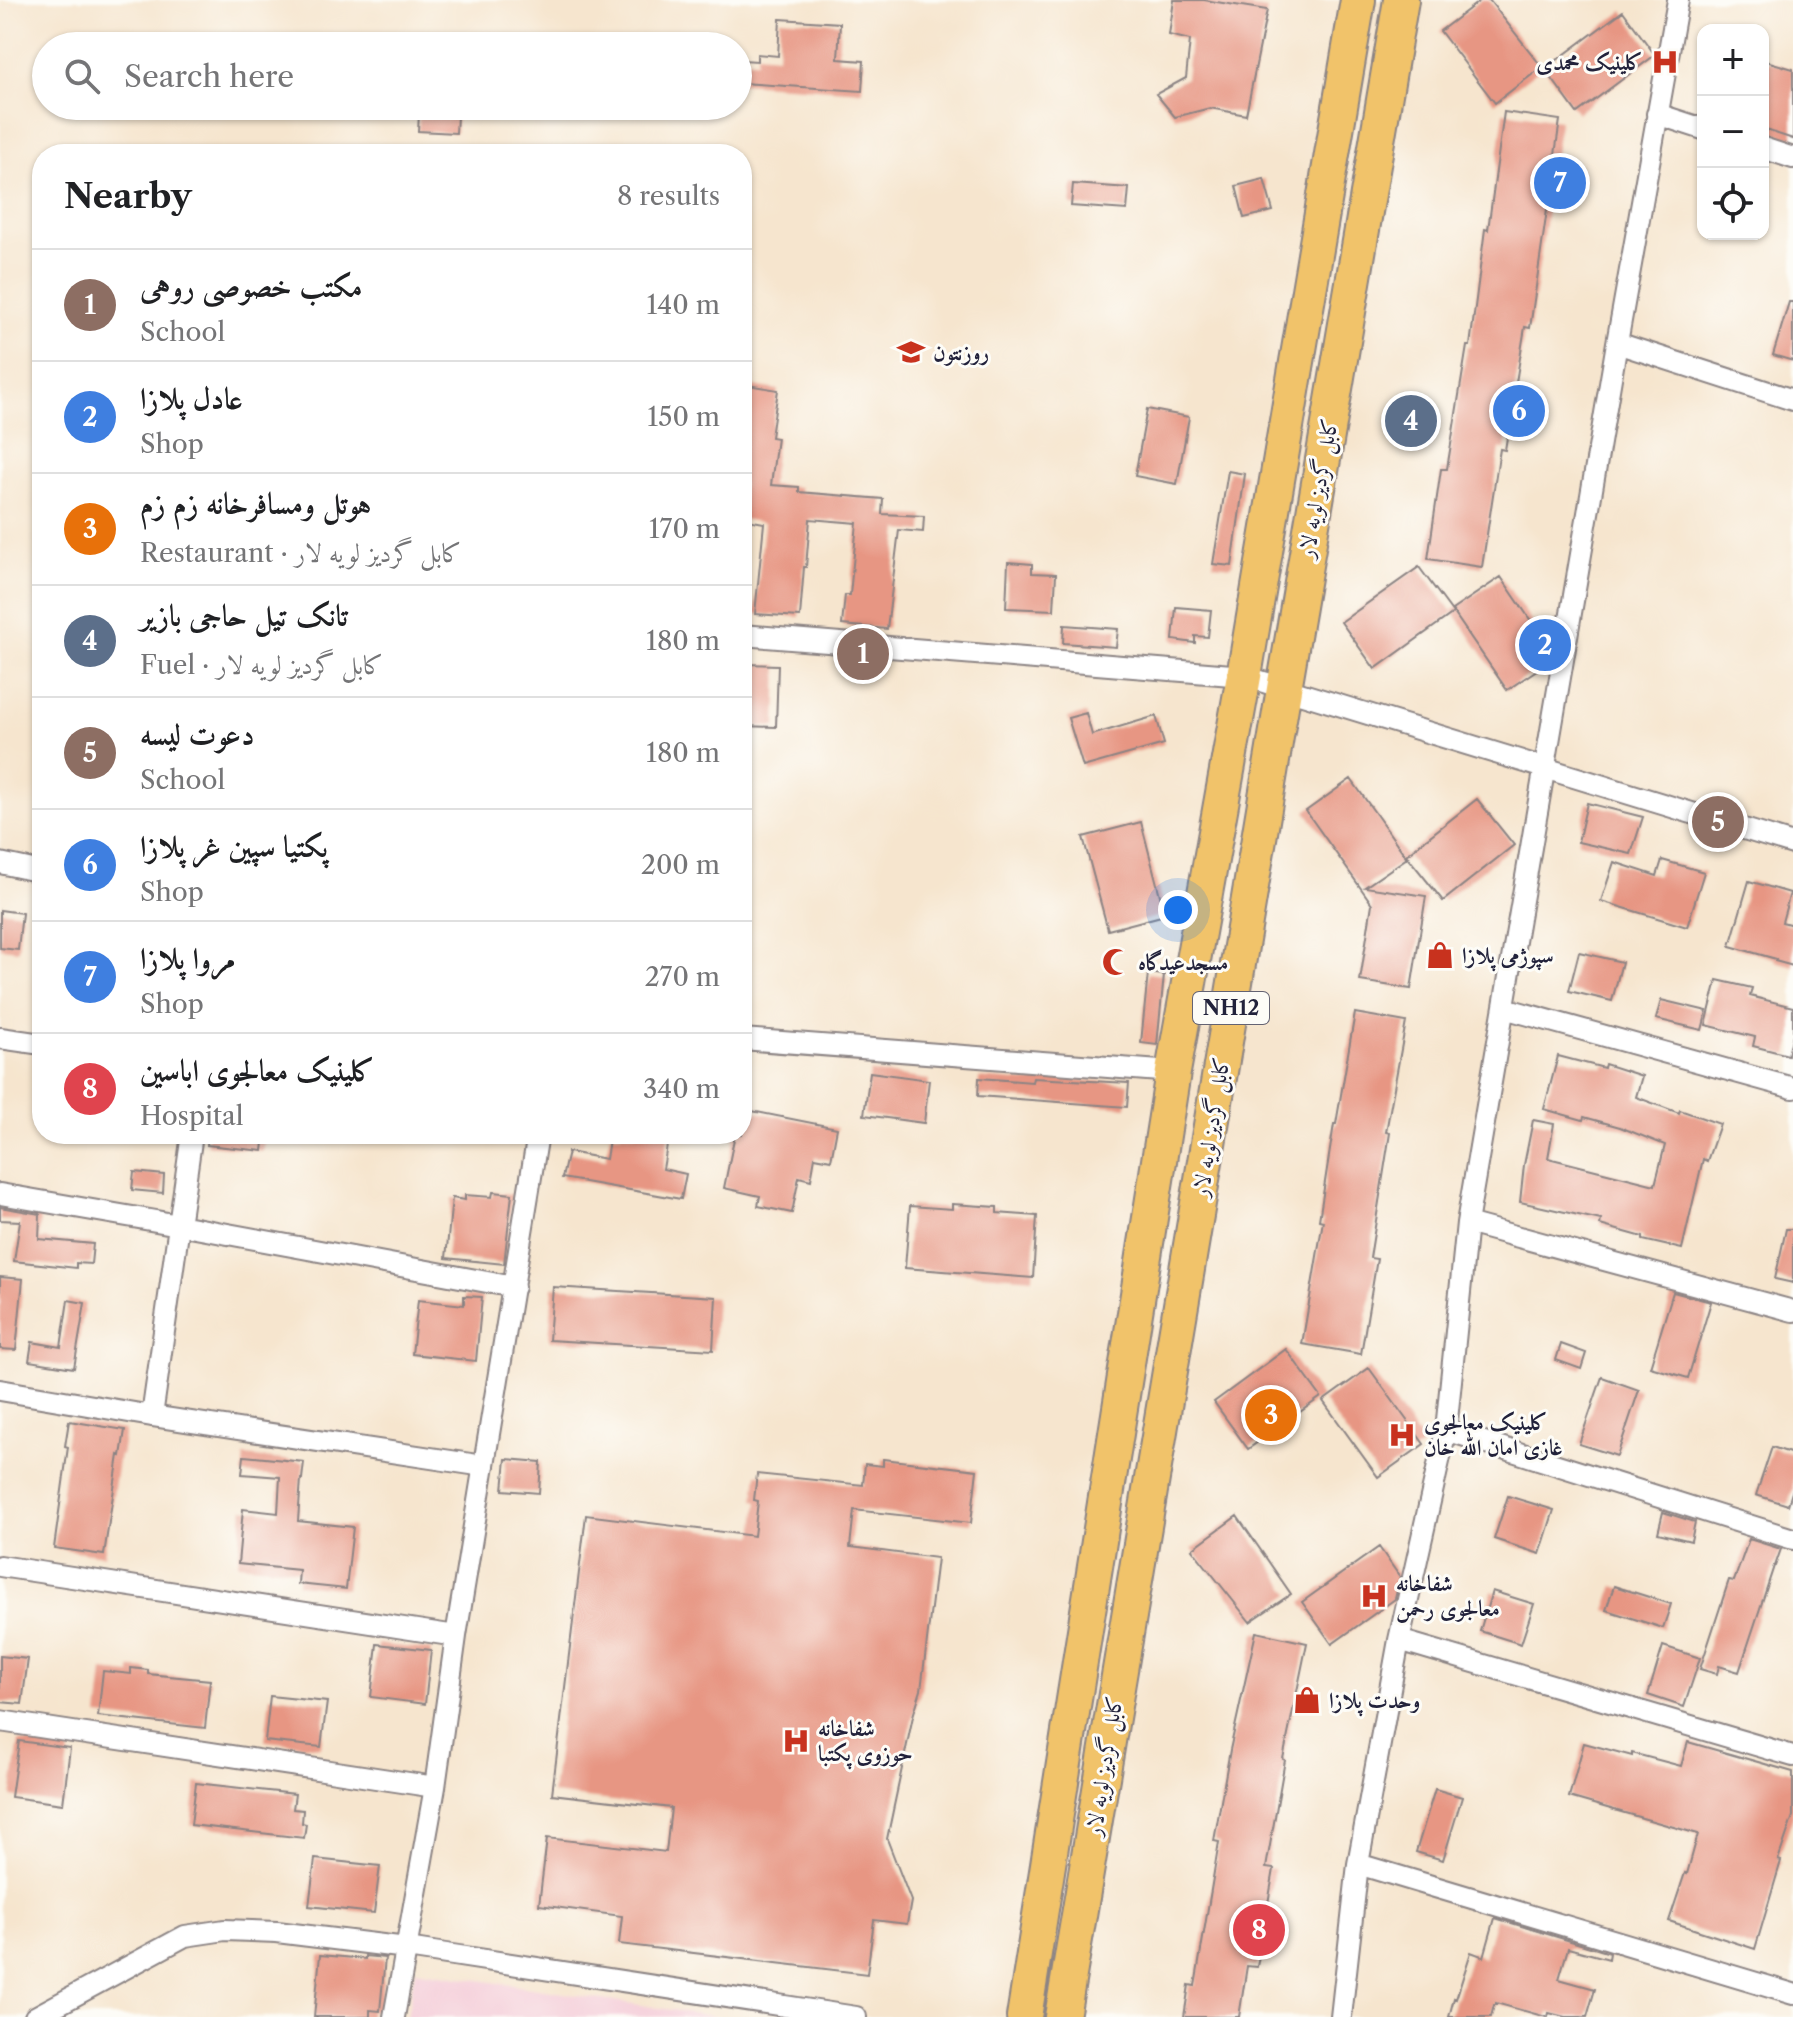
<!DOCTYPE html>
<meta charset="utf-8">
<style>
body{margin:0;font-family:"Libre Caslon Text",Amiri,serif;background:#f6f6f6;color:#202124}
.controls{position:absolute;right:24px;top:24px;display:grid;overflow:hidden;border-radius:16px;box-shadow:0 2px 6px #0004}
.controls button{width:72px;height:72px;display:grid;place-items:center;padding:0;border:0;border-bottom:2px solid #e0e0e0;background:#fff;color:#202124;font:40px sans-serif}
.you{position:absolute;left:1178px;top:910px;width:28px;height:28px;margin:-20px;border:6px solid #fff;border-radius:50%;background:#1a73e8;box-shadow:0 0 0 12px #1a73e833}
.badge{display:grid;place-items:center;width:52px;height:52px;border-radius:50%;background:#c8321e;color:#fff;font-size:26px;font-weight:700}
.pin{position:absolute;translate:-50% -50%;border:4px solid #fff;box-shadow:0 2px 8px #0006}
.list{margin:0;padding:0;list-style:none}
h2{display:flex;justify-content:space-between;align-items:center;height:104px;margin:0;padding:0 32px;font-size:34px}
h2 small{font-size:26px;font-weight:400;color:#757577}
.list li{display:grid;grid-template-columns:52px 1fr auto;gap:24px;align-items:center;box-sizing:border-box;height:112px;padding:0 32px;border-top:2px solid #e0e0e0}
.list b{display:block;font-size:30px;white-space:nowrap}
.list p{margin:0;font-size:26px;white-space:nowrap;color:#757577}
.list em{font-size:26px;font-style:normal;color:#757577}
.icon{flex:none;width:44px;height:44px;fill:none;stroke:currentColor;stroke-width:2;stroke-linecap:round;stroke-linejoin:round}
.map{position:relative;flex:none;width:1793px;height:2017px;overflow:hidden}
.search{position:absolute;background:#fff;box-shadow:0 2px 6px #0004;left:32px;top:32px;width:720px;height:88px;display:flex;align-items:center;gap:20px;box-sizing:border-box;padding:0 28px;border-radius:44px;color:#757577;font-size:30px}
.panel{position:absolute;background:#fff;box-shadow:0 2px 6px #0004;left:32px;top:144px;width:720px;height:1000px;border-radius:32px}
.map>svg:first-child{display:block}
.built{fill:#f5cfda}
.building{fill:#e79683}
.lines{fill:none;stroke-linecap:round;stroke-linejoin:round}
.minor-casing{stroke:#8c8484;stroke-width:24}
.trunk-casing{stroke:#8c8484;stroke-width:38}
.minor{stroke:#fff;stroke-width:20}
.trunk{stroke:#f1c36a;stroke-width:34}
.labels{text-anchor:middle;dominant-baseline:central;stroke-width:6;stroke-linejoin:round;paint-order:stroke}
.shield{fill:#fdfcf7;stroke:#646373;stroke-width:2}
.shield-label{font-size:20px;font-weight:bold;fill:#22223b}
.poi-label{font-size:22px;font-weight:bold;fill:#22223b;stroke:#fdfcf7;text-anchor:start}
.street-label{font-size:22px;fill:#22223b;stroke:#fdfcf7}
</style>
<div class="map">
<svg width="1793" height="2017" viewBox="0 0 1793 2017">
<rect width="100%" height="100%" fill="#fdfcf7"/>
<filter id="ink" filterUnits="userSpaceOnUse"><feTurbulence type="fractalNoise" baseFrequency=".0125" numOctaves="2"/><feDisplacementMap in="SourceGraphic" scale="16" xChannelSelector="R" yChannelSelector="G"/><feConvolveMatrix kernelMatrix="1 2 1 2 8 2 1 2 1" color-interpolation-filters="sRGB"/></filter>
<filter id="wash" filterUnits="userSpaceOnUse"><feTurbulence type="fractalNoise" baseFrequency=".006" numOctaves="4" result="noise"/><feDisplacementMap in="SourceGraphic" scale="32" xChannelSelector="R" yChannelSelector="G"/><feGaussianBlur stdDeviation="1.8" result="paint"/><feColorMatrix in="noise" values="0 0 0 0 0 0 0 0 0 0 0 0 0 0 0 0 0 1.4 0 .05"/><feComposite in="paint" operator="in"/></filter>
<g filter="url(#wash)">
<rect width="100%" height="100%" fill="#f6e5ce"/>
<path class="built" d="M415,1970L717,2017H407Z"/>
<g id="blocks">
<path class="building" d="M1174,0H1204L1267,10L1246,115L1210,108L1175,117L1156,94L1186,78L1190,40L1169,35Z
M1481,0H1489L1542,67L1495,103L1440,31Z
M1623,11L1655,55L1577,113L1545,69Z
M780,19L840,23L838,59L864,61L862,91L741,83L743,60L757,61V54L778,56Z
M1766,61L1793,69V139L1763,129V73Z
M1504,112L1560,120L1530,328L1525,327L1505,450L1500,449L1482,567L1428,559L1441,469H1447L1467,346H1470L1485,229L1488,230Z
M419,114L457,116L456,133L418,131Z
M1264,179L1273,211L1244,218L1236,186Z
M1073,184L1129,188L1127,210L1071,206Z
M1789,302H1793V361L1773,355Z
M742,384L778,390L771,437L777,438L771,485L799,487V492L883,499L882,514L924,516L923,532L899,530L887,629L842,625L845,595H850L857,523L810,519L806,567H804L800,617L755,614L764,523L742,519Z
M1147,409L1189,417L1177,484L1135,476Z
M1228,471L1245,474L1232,566L1213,564Z
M1008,562L1032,564V573L1056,574L1054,610L1006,608Z
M1419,567L1453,613L1375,669L1341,622Z
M1501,577L1551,650L1550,661L1507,690L1452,610Z
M1176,607L1211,610L1208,637L1195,636V643L1173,640Z
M1064,625L1118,629L1116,647L1063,643Z
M742,664L778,665L776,727L742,726Z
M1086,713L1092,735L1156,716L1164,744L1083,767L1068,718Z
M1351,779L1407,858L1365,887L1426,896L1411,989L1360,981L1372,904L1306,811Z
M1477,799L1514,845L1443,901L1406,855Z
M1587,803L1643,817L1631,854L1578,842Z
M1141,822L1165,915L1108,930L1083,837Z
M1662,860L1704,872L1687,927L1601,901L1614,862L1657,876Z
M1749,881L1790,893L1782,922L1793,925V966L1775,961L1776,959L1730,946Z
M0,910L22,913L18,950L0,948Z
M1579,952L1622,962L1612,1001L1569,991Z
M1148,973L1164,975L1157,1045L1141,1043Z
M1717,980L1752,988L1750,996L1793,1007V1034L1788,1055L1753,1046L1755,1037L1706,1025Z
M1661,1000L1707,1011L1702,1030L1656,1019Z
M1355,1013L1406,1022L1386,1132L1390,1133L1370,1258L1377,1259L1361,1354L1302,1344L1323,1221L1319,1220L1334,1124H1336Z
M1558,1056L1604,1068L1605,1064L1642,1076L1636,1097L1679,1113L1680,1110L1720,1124L1707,1161L1703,1159L1682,1249L1643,1240V1237L1600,1225L1601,1220L1520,1202L1524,1165L1533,1120L1554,1124L1548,1158L1655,1185L1665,1145L1620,1127L1584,1117L1583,1120L1544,1109Z
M870,1072L929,1080L924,1123L864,1115Z
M979,1078L1032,1082L1033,1078L1129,1083L1127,1107L978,1096Z
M742,1109L837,1128L831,1160L815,1157L811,1180L799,1177L792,1213L758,1206L760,1196L724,1188L735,1134H742Z
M208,1134H265L263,1151L207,1145Z
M610,1134H669L663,1169L686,1174L681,1199L562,1178L568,1152L606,1159Z
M134,1172L164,1175L163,1193L132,1190Z
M493,1192L512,1194L504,1264L446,1258L452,1198L465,1200V1195L492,1197Z
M952,1204L997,1207V1213L1037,1216L1033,1278L905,1268L910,1206L952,1209Z
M0,1207L40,1214L39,1239L93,1244L91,1264L76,1263V1268L14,1261L20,1221L0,1220Z
M1786,1229H1793V1283L1775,1279Z
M0,1277L23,1279L16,1350L0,1349Z
M553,1287L716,1297L713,1350L549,1340Z
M1673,1292L1711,1302L1688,1378L1650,1367Z
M464,1296L482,1297L476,1361L412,1354L418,1300L464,1305Z
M68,1300L85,1303L74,1368L29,1361L32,1342L61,1347Z
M1561,1344L1586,1353L1581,1369L1556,1360Z
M1286,1349L1321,1397L1248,1449L1214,1402Z
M1369,1368L1424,1444L1378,1477L1323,1401Z
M1602,1377L1639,1390L1617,1456L1579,1444Z
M69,1421L125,1430L121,1456L119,1455L104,1555L54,1548L68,1447L65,1446Z
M1772,1447L1793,1454V1489L1788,1505L1756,1495Z
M244,1456L304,1462L302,1479H301L298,1521L353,1527L346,1589L298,1584L299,1570L238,1564L243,1509L278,1513L280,1477L242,1474Z
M506,1459L541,1462L539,1493L503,1490Z
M883,1459L977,1470L971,1523L854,1510L850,1547L937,1558L921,1690L913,1716L887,1839L911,1901L907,1924L874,1920L867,1974L619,1944L622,1916L539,1905L547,1838L666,1852L671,1808L552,1794L586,1515L754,1536L758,1501L754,1500L757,1474L863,1485L865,1464L883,1466Z
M1508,1496L1554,1510L1540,1554L1494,1539Z
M1663,1512L1695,1522L1691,1541L1658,1533Z
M1237,1516L1291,1594L1250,1622L1192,1549Z
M1749,1539L1781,1549L1775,1566H1774L1739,1672L1719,1666L1717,1674L1700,1669L1729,1580L1734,1581Z
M1379,1547L1400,1577L1395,1599L1332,1644L1302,1602Z
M1614,1586L1671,1604L1663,1628L1606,1610Z
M1492,1591L1534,1604L1521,1644L1480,1631Z
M1256,1632L1307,1643L1283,1759L1285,1760L1266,1868L1274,1869L1257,1967L1247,1966L1239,2017H1184L1189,1985L1195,1986L1219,1842L1214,1841L1230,1750Z
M377,1644L431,1650L425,1704L371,1697Z
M1663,1646L1700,1658L1684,1707L1648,1695Z
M0,1656L28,1659L22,1704L0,1702Z
M131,1668L148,1670V1674L210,1680L205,1728L98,1716L103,1671L131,1674Z
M270,1696L327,1702L321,1747L265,1741Z
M19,1741L70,1748L63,1804L11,1797Z
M1688,1742L1793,1772V1816L1778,1860L1781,1861L1755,1949L1669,1921L1685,1873L1687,1874L1698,1834L1569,1797L1584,1743L1632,1756V1753L1681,1766Z
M196,1783L295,1794L293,1809L303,1810L302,1823L306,1824L304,1838L191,1825Z
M1435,1789L1462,1797L1443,1860L1416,1852Z
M315,1859L380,1866L374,1913L309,1906Z
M1495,1918L1610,1953L1609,1959L1568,1948L1559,1979L1595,1989L1587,2017H1565L1549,2013L1548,2017H1546L1496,2003V2005H1494L1491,2017H1449L1454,1998L1456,1999L1471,1952L1484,1957Z
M320,1955L365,1959V1956L385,1958L380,2011L370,2010V2017H314Z"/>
</g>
</g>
<g filter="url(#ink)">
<use href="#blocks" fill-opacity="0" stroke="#8c8484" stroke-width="2"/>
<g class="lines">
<g class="minor-casing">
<path id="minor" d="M1657,114L1703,129
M1763,148L1793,158
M1617,343L1793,400
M742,635L1244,676L1793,844
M0,863L42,872
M1504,1008L1793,1088
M0,1038L42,1044
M742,1039L1173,1072
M0,1194L179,1225L514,1287
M1467,1223L1793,1311
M0,1390L152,1416L484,1466
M152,1416L192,1134
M1446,1430L1793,1539
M0,1566L456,1636
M1399,1640L1793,1756
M0,1721L435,1787
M1358,1864L1793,1994
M35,2017L185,1936L225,1930L277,1932L407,1948L856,2017
M394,2017L435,1787L456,1636L538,1134
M1341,2017L1358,1864L1399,1640L1446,1430L1467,1223L1617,343L1678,0"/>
</g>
<g class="trunk-casing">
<path id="trunk" d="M1024,2017L1173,1072L1244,676L1358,0
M1062,2017L1284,689L1401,0"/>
</g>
<use href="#minor" class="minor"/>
<use href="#trunk" class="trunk"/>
</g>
</g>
<defs>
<g id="hospital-bare" transform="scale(2.16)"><path d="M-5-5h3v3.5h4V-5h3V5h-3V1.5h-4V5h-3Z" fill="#c8321e" stroke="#fdfcf7" stroke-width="2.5" paint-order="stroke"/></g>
<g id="school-bare" transform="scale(2.16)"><path d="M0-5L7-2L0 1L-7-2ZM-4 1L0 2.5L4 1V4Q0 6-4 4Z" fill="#c8321e" stroke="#fdfcf7" stroke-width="2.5" paint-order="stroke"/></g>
<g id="shop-bare" transform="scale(2.16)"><path d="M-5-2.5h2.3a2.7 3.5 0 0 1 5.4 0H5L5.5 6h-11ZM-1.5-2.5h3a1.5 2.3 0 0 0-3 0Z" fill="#c8321e" stroke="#fdfcf7" stroke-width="2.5" paint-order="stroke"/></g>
<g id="mosque-bare" transform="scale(2.16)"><path d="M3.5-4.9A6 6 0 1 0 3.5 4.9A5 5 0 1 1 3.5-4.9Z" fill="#c8321e" stroke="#fdfcf7" stroke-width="2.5" paint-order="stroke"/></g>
</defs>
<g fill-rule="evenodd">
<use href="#hospital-bare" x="1665" y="62"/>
<use href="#school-bare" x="911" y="352"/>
<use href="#shop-bare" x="1440" y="955"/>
<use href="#mosque-bare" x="1116" y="962"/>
<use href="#hospital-bare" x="1402" y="1435"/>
<use href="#hospital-bare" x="1374" y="1596"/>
<use href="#shop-bare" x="1307" y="1700"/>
<use href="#hospital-bare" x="796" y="1741"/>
</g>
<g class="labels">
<rect class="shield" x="1193" y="992" width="76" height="32" rx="6"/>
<g class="shield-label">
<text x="1231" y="1008">NH12</text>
</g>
<g class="poi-label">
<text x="1643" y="62" text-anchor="end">کلینیک محمدی</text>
<text x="933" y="352">روزنتون</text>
<text x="1462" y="955">سپوژمی پلازا</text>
<text x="1138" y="962">مسجدعیدگاه</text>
<text x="1424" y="1422">کلینیک معالجوی<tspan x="1424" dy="25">غازی امان الله خان</tspan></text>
<text x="1396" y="1583">شفاخانه<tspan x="1396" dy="25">معالجوی رحمن</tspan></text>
<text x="1329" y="1700">وحدت پلازا</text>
<text x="818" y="1728">شفاخانه<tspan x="818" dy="25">حوزوی پکتبا</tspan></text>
</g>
<g class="street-label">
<text transform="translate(1318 488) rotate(-80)">کابل گردیز لویه لار</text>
<text transform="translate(1211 1127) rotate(-81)">کابل گردیز لویه لار</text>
<text transform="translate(1104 1766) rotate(-81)">کابل گردیز لویه لار</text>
</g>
</g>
</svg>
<div class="controls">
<button>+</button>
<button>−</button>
<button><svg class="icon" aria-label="locate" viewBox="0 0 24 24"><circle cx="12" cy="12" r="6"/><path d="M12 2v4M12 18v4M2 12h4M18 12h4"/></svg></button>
</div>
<div class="you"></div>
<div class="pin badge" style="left:863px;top:654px;background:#8d6e63">1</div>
<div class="pin badge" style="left:1545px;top:645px;background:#3f7fe0">2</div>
<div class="pin badge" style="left:1271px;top:1415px;background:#e8710a">3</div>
<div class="pin badge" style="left:1411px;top:421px;background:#5c6f8a">4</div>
<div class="pin badge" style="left:1718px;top:822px;background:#8d6e63">5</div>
<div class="pin badge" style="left:1519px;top:411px;background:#3f7fe0">6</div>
<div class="pin badge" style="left:1560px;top:183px;background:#3f7fe0">7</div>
<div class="pin badge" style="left:1259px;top:1930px;background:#e0444e">8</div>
<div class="search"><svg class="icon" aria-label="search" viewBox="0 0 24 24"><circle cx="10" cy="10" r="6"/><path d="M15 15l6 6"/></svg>Search here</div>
<section class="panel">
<h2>Nearby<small>8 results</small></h2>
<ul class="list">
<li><span class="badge" style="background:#8d6e63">1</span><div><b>مکتب خصوصی روهی</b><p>School</p></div><em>140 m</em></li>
<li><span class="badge" style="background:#3f7fe0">2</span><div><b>عادل پلازا</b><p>Shop</p></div><em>150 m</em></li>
<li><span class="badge" style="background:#e8710a">3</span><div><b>هوتل ومسافرخانه زم زم</b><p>Restaurant · کابل گردیز لویه لار</p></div><em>170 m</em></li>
<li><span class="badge" style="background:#5c6f8a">4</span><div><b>تانک تیل حاجی بازیر</b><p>Fuel · کابل گردیز لویه لار</p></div><em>180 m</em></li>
<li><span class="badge" style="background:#8d6e63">5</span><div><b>دعوت لیسه</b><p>School</p></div><em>180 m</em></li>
<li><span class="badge" style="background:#3f7fe0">6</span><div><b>پکتیا سپین غر پلازا</b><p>Shop</p></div><em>200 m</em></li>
<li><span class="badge" style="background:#3f7fe0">7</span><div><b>مروا پلازا</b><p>Shop</p></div><em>270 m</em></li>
<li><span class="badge" style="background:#e0444e">8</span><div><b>کلینیک معالجوی اباسین</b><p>Hospital</p></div><em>340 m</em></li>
</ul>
</section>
</div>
